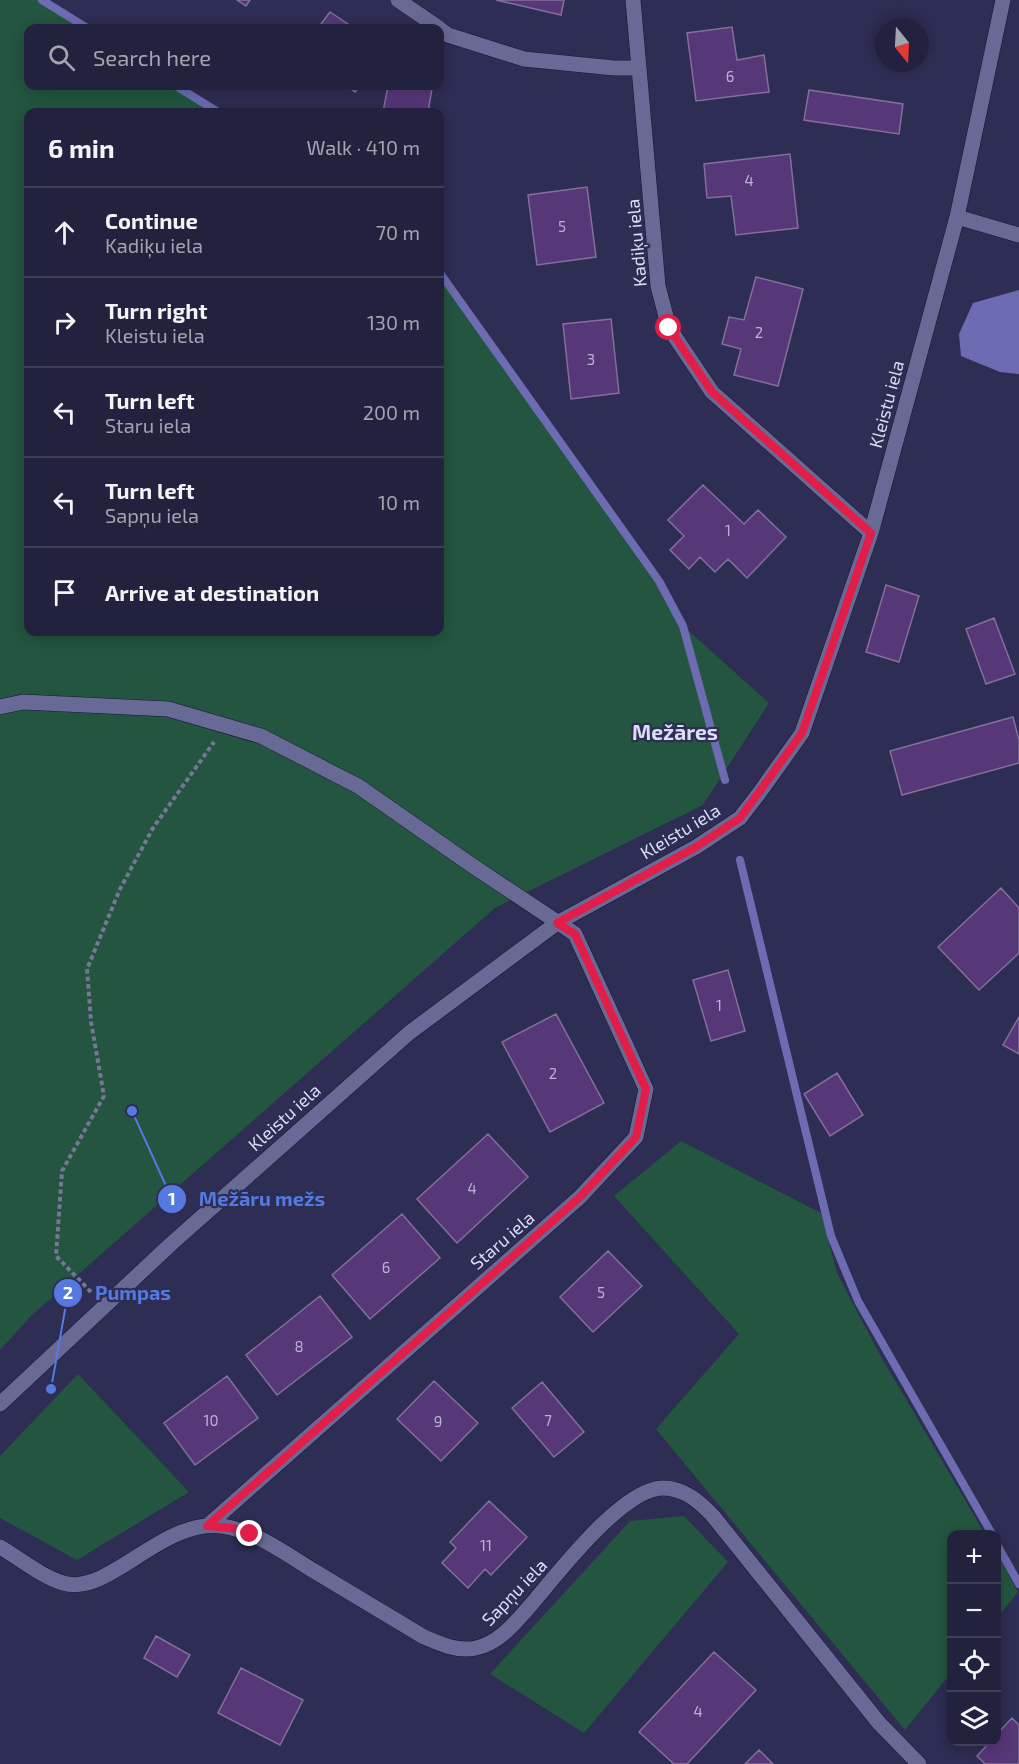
<!DOCTYPE html>
<meta charset="utf-8">
<style>
body{margin:0;font-family:"Exo 2",sans-serif;background:#2a2a45;color:#f1f3f6}
.controls{position:absolute;right:18px;bottom:18px;display:grid;overflow:hidden;border-radius:12px;box-shadow:0 3px 15px #0003}
.controls button{width:54px;height:54px;display:grid;place-items:center;padding:0;border:0;border-bottom:2px solid #3f3f58;background:#22223e;color:#f1f3f6;font:30px sans-serif}
.compass{position:absolute;left:875px;top:18px;width:54px;height:54px;border-radius:50%;background:#22223e;box-shadow:0 3px 15px #0003;rotate:162deg}
.stop{position:absolute;width:18px;height:18px;margin:-14px;border:4px solid #e11d48;border-radius:50%;background:#fff}
.stop.end{background:#e11d48;border-color:#fff;box-shadow:0 2px 6px #0008}
.list{margin:0;padding:0;list-style:none}
h2{display:flex;justify-content:space-between;align-items:center;height:78px;margin:0;padding:0 24px;font-size:26px}
h2 small{font-size:20px;font-weight:400;color:#a2a4b0}
.list li{display:grid;grid-template-columns:39px 1fr auto;gap:18px;align-items:center;box-sizing:border-box;height:90px;padding:0 24px;border-top:2px solid #3f3f58}
.list b{display:block;font-size:22px;white-space:nowrap}
.list p{margin:0;font-size:20px;white-space:nowrap;color:#a2a4b0}
.list em{font-size:20px;font-style:normal;color:#a2a4b0}
.icon{flex:none;width:33px;height:33px;fill:none;stroke:currentColor;stroke-width:2;stroke-linecap:round;stroke-linejoin:round}
.map{position:relative;flex:none;width:1019px;height:1764px;overflow:hidden}
.search{position:absolute;background:#22223e;box-shadow:0 3px 15px #0003;left:24px;top:24px;width:420px;height:66px;display:flex;align-items:center;gap:15px;box-sizing:border-box;padding:0 21px;border-radius:12px;color:#a2a4b0;font-size:22px}
.panel{position:absolute;background:#22223e;box-shadow:0 3px 15px #0003;left:24px;top:108px;width:420px;height:528px;border-radius:12px}
.map>svg:first-child{display:block}
.green{fill:#235540}
.water{fill:#6d6bb2}
.lines{fill:none;stroke-linecap:round;stroke-linejoin:round}
.stream{stroke:#6d6bb2;stroke-width:8}
.building{fill:#563778;stroke:#82709b;stroke-width:1.5}
.minor-casing{stroke:#171337;stroke-width:16}
.path{stroke:#767697;stroke-width:4;stroke-dasharray:4.5 3;stroke-linecap:butt}
.minor{stroke:#696995;stroke-width:15}
.route{stroke:#e11d48;stroke-width:8}
.labels{text-anchor:middle;dominant-baseline:central;stroke-width:4.5;stroke-linejoin:round;paint-order:stroke}
.number-label{font-size:15px;fill:#bab3d6}
.street-label{font-size:18px;fill:#dbdcf5;stroke:#2e2d53}
.quarter-label{font-size:21px;font-weight:bold;fill:#dbdcf5;stroke:#2e2d53}
.leader{fill:none;stroke:#5679e1;stroke-width:2}
.callout-dot{fill:#5679e1;stroke:#2e2d53;stroke-width:2}
.mark-label{font-size:18px;text-anchor:middle;font-weight:bold;fill:#fff}
.callout-label{font-size:20px;text-anchor:middle;font-weight:bold;fill:#5679e1;stroke:#2e2d53;stroke-width:4.5;stroke-linejoin:round;paint-order:stroke}
</style>
<div class="map">
<svg width="1019" height="1764" viewBox="0 0 1019 1764">
<rect width="100%" height="100%" fill="#2e2d53"/>
<path class="green" d="M0,0H41L86,28H28V86H175L217,112H28V632H440V273L659,581L683,626L769,703L703,805L495,908L32,1315L0,1350Z
M681,1141L821,1213L837,1273L879,1353L985,1534H952L951,1673L905,1730L656,1429L739,1334L614,1196Z
M78,1374L189,1492L77,1560L0,1518V1456Z
M684,1516L728,1562L584,1733L490,1674L630,1521Z
M997,1554L1018,1592L997,1618H996Z"/>
<path class="water" d="M1019,290V374L1000,372L961,356L959,334L973,303Z"/>
<g class="lines">
<path class="stream" d="M42,0L87,28
M176,86L218,112
M440,273L659,581L683,626L725,780
M740,860L831,1236L858,1301L992,1534
M996,1543L1019,1584"/>
</g>
<path class="building" d="M237,0H250L246,6Z
M496,0H564L561,15Z
M330,12L354,28H318Z
M732,27L737,60L764,55L769,92L696,101L687,33Z
M347,86H360L355,92Z
M388,86H409L432,89L428,112H383Z
M809,90L903,104L899,134L804,120Z
M790,154L798,228L736,235L731,196L707,198L704,164Z
M587,187L596,257L537,265L528,195Z
M756,277L803,289L778,386L734,375L741,349L722,344L729,317L744,320Z
M611,319L619,393L571,399L563,324Z
M703,485L744,524L758,510L786,537L747,578L728,559L715,572L700,557L689,569L670,550L684,536L668,520Z
M886,585L919,596L899,662L866,652Z
M994,618L1015,674L986,684L966,629Z
M1013,717L1019,740V763L902,795L890,751Z
M1001,888L1019,908V953L979,990L938,947Z
M728,970L745,1031L711,1041L693,980Z
M556,1014L604,1103L550,1132L502,1042Z
M1019,1017V1054L1003,1045Z
M837,1073L863,1115L830,1136L804,1094Z
M488,1134L528,1177L457,1243L417,1199Z
M402,1214L440,1258L370,1319L332,1275Z
M608,1251L642,1286L593,1332L560,1297Z
M320,1296L352,1337L277,1395L246,1355Z
M227,1376L258,1418L195,1465L164,1423Z
M434,1381L478,1423L441,1461L397,1419Z
M542,1382L584,1432L554,1457L512,1408Z
M489,1501L527,1537L491,1575L485,1569L468,1588L442,1563L456,1548L450,1542Z
M156,1636L190,1655L177,1677L144,1658Z
M714,1652L756,1690L687,1764H674L639,1732Z
M241,1668L303,1700L280,1745L218,1713Z
M1012,1718L1019,1725V1764H985L977,1756L990,1742H996V1735Z
M759,1750L773,1764H745Z"/>
<g class="lines">
<g class="minor-casing">
<path id="minor" d="M398,0L439,28
M633,0L639,68
M440,29L448,35L524,59L614,68H639L658,286L669,328L712,392L871,533
M957,217L1019,235
M0,707L23,702L168,709L261,736L358,786L470,864L575,934L646,1089L636,1137L580,1197L207,1526
M0,1404L171,1244L409,1033L557,923L696,847L740,818L760,792L802,733L871,533L957,217L1003,0
M0,1547C20,1559 41,1576 63,1583C108,1597 161,1519 221,1526C255,1530 286,1554 314,1571C351,1593 387,1615 424,1637C440,1644 458,1652 476,1648C499,1643 514,1624 529,1607C556,1576 622,1488 663,1488C684,1488 700,1502 713,1516L879,1723L919,1764"/>
</g>
<path class="path" d="M91,1292L56,1256L62,1171L104,1096L91,1022L87,969L120,889L153,828L214,742"/>
<use href="#minor" class="minor"/>
</g>
<g class="lines">
<path class="route" d="M250,1534L233,1528L207,1526L580,1197L636,1137L646,1089L575,934L557,923L696,847L740,818L802,733L871,533L712,392L669,328"/>
</g>
<g class="labels">
<g class="number-label">
<text x="730" y="76">6</text>
<text x="749" y="180">4</text>
<text x="562" y="226">5</text>
<text x="759" y="332">2</text>
<text x="591" y="359">3</text>
<text x="728" y="530">1</text>
<text x="719" y="1005">1</text>
<text x="553" y="1073">2</text>
<text x="472" y="1188">4</text>
<text x="386" y="1267">6</text>
<text x="601" y="1292">5</text>
<text x="299" y="1346">8</text>
<text x="211" y="1420">10</text>
<text x="548" y="1420">7</text>
<text x="438" y="1421">9</text>
<text x="486" y="1545">11</text>
<text x="698" y="1711">4</text>
</g>
<g class="street-label">
<text transform="translate(636 243) rotate(-95)">Kadiķu iela</text>
<text transform="translate(886 404) rotate(-75)">Kleistu iela</text>
<text transform="translate(680 831) rotate(-31)">Kleistu iela</text>
<text transform="translate(284 1117) rotate(-42)">Kleistu iela</text>
<text transform="translate(502 1240) rotate(-41)">Staru iela</text>
<text transform="translate(514 1592) rotate(-46)">Sapņu iela</text>
</g>
<g class="quarter-label">
<text x="675" y="731">Mežāres</text>
</g>
</g>
<path class="leader" d="M132 1111L172 1199M51 1389L68 1293"/>
<g class="callout-dot">
<circle cx="132" cy="1111" r="6"/>
<circle cx="51" cy="1389" r="6"/>
<circle cx="172" cy="1199" r="15"/>
<circle cx="68" cy="1293" r="15"/>
</g>
<g class="mark-label">
<text x="172" y="1205">1</text>
<text x="68" y="1299">2</text>
</g>
<g class="callout-label">
<text x="262" y="1206">Mežāru mežs</text>
<text x="133" y="1300">Pumpas</text>
</g>
</svg>
<div class="controls">
<button>+</button>
<button>−</button>
<button><svg class="icon" aria-label="locate" viewBox="0 0 24 24"><circle cx="12" cy="12" r="6"/><path d="M12 2v4M12 18v4M2 12h4M18 12h4"/></svg></button>
<button><svg class="icon" aria-label="layers" viewBox="0 0 24 24"><path d="M12 4l9 5-9 5-9-5zM3 14l9 5 9-5"/></svg></button>
</div>
<svg class="compass" viewBox="-18 -18 36 36"><path d="M0-13l5 13h-10z" fill="#e53935"/><path d="M0 13l5-13h-10z" fill="#a2a4b0"/></svg>
<div class="stop" style="left:669px;top:328px"></div>
<div class="stop end" style="left:250px;top:1534px"></div>
<div class="search"><svg class="icon" aria-label="search" viewBox="0 0 24 24"><circle cx="10" cy="10" r="6"/><path d="M15 15l6 6"/></svg>Search here</div>
<section class="panel">
<h2>6 min<small>Walk · 410 m</small></h2>
<ul class="list">
<li><svg class="icon" aria-label="ahead" viewBox="0 0 24 24"><path d="M12 20V5M6 11l6-6 6 6"/></svg><div><b>Continue</b><p>Kadiķu iela</p></div><em>70 m</em></li>
<li><svg class="icon" aria-label="right" viewBox="0 0 24 24"><path d="M7 20v-9h11M14 6l5 5-5 5"/></svg><div><b>Turn right</b><p>Kleistu iela</p></div><em>130 m</em></li>
<li><svg class="icon" aria-label="left" viewBox="0 0 24 24"><path d="M17 20v-9H6M10 6l-5 5 5 5"/></svg><div><b>Turn left</b><p>Staru iela</p></div><em>200 m</em></li>
<li><svg class="icon" aria-label="left" viewBox="0 0 24 24"><path d="M17 20v-9H6M10 6l-5 5 5 5"/></svg><div><b>Turn left</b><p>Sapņu iela</p></div><em>10 m</em></li>
<li><svg class="icon" aria-label="arrive" viewBox="0 0 24 24"><path d="M6 21V4h12l-3 4 3 4H6"/></svg><div><b>Arrive at destination</b></div></li>
</ul>
</section>
</div>
